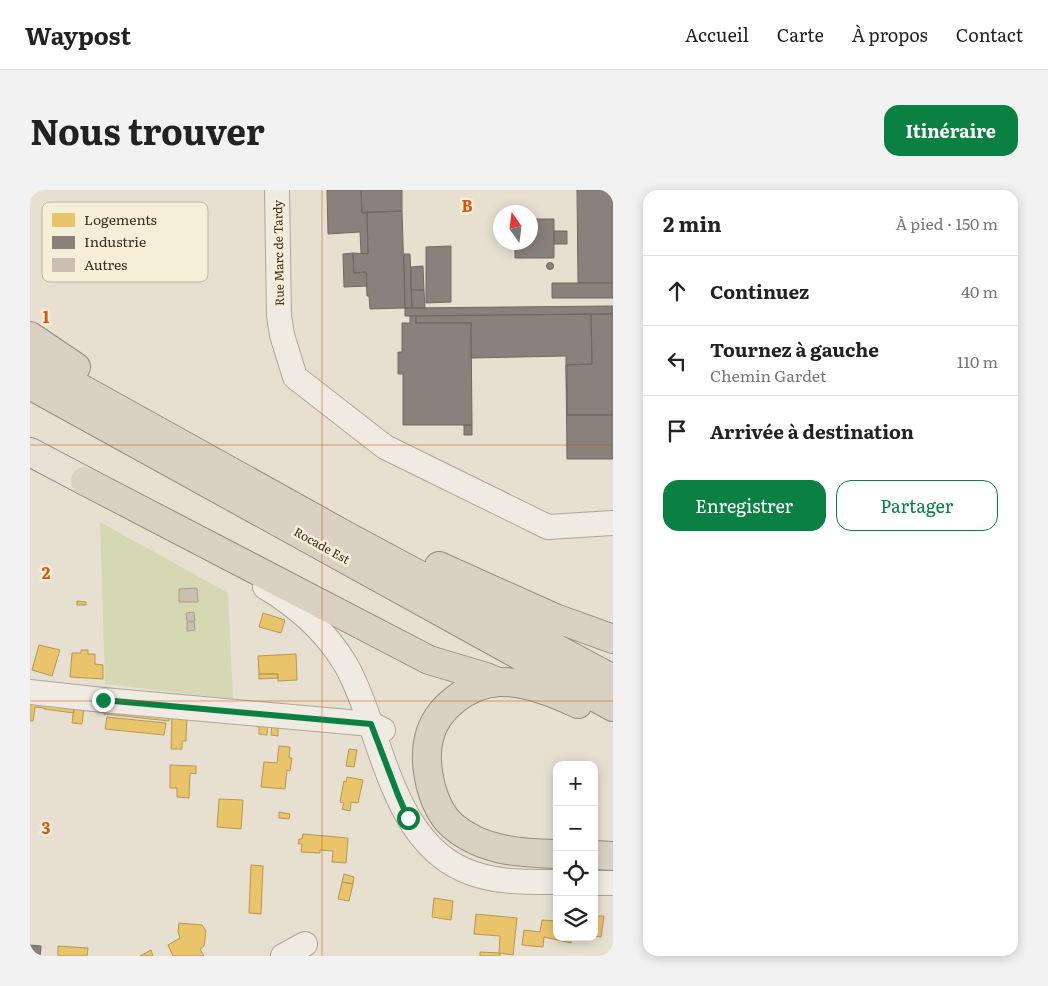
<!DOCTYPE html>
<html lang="fr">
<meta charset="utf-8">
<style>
body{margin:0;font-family:Literata,serif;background:#f2f2f2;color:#222}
.controls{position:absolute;right:15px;bottom:15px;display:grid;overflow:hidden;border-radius:10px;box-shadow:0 2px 12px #0003}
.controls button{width:45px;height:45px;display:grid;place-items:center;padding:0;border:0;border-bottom:1px solid #e0e0e0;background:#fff;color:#222;font:25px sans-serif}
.compass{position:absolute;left:463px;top:15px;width:45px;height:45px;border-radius:50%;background:#fff;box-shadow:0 2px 12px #0003;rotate:346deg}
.stop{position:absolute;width:15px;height:15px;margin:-11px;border:4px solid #0b8043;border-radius:50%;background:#fff}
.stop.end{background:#0b8043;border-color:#fff;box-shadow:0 1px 5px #0008}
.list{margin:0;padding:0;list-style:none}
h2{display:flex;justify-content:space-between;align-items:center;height:65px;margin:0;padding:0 20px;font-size:21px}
h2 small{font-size:16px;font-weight:400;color:#767676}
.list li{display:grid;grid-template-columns:32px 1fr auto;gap:15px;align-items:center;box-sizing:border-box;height:70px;padding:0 20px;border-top:1px solid #e0e0e0}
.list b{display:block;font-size:19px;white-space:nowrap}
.list p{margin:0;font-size:16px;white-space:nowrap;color:#767676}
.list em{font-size:16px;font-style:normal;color:#767676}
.actions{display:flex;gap:10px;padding:15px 20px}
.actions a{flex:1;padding:11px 0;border:1px solid #0b8043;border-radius:15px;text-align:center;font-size:18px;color:#0b8043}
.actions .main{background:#0b8043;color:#fff}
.icon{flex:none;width:28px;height:28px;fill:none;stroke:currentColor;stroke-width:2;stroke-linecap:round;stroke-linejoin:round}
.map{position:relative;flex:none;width:583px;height:766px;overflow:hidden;border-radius:15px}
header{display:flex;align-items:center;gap:30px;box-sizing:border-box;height:70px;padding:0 25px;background:#fff;border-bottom:1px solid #e0e0e0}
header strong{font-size:24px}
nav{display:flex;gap:28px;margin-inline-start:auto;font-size:18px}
.intro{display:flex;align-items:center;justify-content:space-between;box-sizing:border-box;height:120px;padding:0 30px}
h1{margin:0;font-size:35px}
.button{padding:12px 22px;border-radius:15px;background:#0b8043;color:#fff;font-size:18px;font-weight:700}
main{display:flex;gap:30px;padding:0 30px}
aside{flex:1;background:#fff;border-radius:15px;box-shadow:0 2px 12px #0003}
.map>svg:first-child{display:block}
.green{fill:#d6d7b3}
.homes{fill:#e9c46a;stroke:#b59754}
.industry{fill:#8a817c;stroke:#736860}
.building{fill:#cbbfb2;stroke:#a89c90}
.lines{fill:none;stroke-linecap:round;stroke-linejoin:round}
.minor-casing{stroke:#ada599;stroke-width:26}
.major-casing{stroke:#928b80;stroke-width:30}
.highway-casing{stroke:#928b80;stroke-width:30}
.minor{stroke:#efebe3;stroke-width:24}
.major{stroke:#e6e1d4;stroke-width:28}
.highway{stroke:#dad1c2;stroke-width:28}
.route{stroke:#0b8043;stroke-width:6}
.grid{fill:none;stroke:#d7550e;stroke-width:1;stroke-opacity:0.55}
.labels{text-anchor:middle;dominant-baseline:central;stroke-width:5;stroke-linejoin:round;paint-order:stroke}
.street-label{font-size:12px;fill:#3d2e20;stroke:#f7eed8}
.key{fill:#f7eed8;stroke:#bfb4a1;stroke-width:1}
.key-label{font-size:14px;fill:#3d2e20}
.grid-label{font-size:16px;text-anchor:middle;font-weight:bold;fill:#d7550e;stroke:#f7eed8;stroke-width:5;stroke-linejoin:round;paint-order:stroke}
</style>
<header>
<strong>Waypost</strong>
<nav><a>Accueil</a><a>Carte</a><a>À propos</a><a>Contact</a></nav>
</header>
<div class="intro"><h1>Nous trouver</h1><a class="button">Itinéraire</a></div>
<main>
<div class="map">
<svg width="583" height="766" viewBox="0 0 583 766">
<rect width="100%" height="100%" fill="#e7e0d1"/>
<path class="green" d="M70,332L198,403L203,509L75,494Z"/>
<path class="homes" d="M47,411L56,412V415H47Z
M233,423L255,430L251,443L229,437Z
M9,455L30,460L22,486L2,480Z
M51,460H58V464H65V474L73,475V489L40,487L42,463H51Z
M266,464L267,490L248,491V484H229L228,466Z
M229,484H248V488L229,489Z
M0,505L45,511L44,523L14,519V518L5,517L3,531H0Z
M75,515L140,522L139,531L74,524Z
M44,517L54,518L52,534L42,533Z
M142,522L157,524L156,551H152V559H141Z
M77,527L136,533L134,545L75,539Z
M238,532L237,545L229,544V536H226Z
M242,533L248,534V546L241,545Z
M249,556L260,557L259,568H262L260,581L257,580L255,599L231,597L234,572L247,573Z
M319,559L327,560L324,577L316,576Z
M140,575L166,576V584L160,583L159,608L147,607V598H140Z
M317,587L333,590L328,613L321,612L320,621L312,619L314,613L310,612L314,591L316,592Z
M189,609L213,610L211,639L187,637Z
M249,622L260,624L259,629L249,628Z
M273,644L318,648L316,673L302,672L303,661L290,660V663L271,662L272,654H268L269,649H272Z
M221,675L233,676L231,724L219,723Z
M314,684L324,687L323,694L312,692Z
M312,692L323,694L319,711L308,709Z
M404,708L423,711L421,730L402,727Z
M446,724L487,728L483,765L469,763L470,746L444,744Z
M564,726H574L571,747L564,746Z
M512,730L527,731V747H542L541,753L514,747L513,757L492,755L494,740L510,742Z
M149,733L172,735L176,741L174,756L170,759L174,766H143L138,755L150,748L148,742Z
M28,756L58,758L57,766H28Z
M121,760L123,766H110Z
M450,762L470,763V766H450Z"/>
<path class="industry" d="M297,0H331L332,23L337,22L338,64L331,63L330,42L298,44Z
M331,0H372V21L332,23Z
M547,0H583V93H548Z
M372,21L375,118L340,119L339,106H337L336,82L324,83L323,63L338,64L337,22Z
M500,29H524V68H485V52H500Z
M524,41H537V54H524Z
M421,56V112L396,113V57Z
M323,63L324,83L336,82L337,96L314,97L313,64Z
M374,64H380L382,118H375Z
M516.5 76a3.5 3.5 0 1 1 7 0a3.5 3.5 0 1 1-7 0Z
M393,76L394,100H381V77Z
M522,93H583V108H522Z
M381,100H394L395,118H382Z
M583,116V124L375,126V118Z
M561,124H583V225H537V175L562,174Z
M561,124L562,174L536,175V166L441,168V133H386V126Z
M380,126H386V133H441L442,235H373V184H368V162H372V133H380Z
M536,175L537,225H583V269H537Z
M434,235H442V245H434Z
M0,755L11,756L10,766H0Z"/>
<path class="building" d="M167,398L168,412H149V399Z
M164,422L165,431H157L156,423Z
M157,432H164L165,440L157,441Z"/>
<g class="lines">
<g class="minor-casing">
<path id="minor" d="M247,0L249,126L252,145L265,187L355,257L518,337L583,333
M235,397C267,416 297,443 316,475C352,540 359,647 434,680C463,693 496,692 527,692
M0,502L73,510L341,534L353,540
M564,693H583
M253,766L275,754"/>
</g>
<g class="major-casing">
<path id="major" d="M0,262L55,291"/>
</g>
<g class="highway-casing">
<path id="highway" d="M0,146L46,177
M0,170L313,344L583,489
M0,195L583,517
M55,291L399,470L456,487L468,492
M409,376L525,428L583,449
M527,664C490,663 452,661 423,636C411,626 405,611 401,597C397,581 395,564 399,548C406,518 438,494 469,492C495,491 525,503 548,514
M564,665L583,666"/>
</g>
<use href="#minor" class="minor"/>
<use href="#major" class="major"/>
<use href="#highway" class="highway"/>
</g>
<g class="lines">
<path class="route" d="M73,510L341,534L368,605L378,628"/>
</g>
<path class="grid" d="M292,0V766M0,255H583M0,511H583"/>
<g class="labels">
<g class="street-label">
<text transform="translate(248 63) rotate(-91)">Rue Marc de Tardy</text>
<text transform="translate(292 355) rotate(29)">Rocade Est</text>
</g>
</g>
<rect x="12" y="12" width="166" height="80" rx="8" class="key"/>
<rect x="22" y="23" width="23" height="14" fill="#e9c46a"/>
<rect x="22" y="46" width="23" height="13" fill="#8a817c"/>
<rect x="22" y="68" width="23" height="14" fill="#cbbfb2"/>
<g class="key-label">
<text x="54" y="35">Logements</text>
<text x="54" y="57">Industrie</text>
<text x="54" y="80">Autres</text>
</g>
<g class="grid-label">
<text x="437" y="22">B</text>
<text x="16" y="133">1</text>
<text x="16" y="389">2</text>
<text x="16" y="644">3</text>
</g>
</svg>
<div class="controls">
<button>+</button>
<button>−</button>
<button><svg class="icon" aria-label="locate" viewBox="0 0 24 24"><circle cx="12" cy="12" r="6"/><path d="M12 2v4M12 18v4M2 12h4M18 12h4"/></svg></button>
<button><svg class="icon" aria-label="layers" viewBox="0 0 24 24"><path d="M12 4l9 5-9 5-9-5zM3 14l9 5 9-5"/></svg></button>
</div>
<svg class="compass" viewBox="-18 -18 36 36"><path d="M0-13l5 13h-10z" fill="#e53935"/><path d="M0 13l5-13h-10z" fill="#767676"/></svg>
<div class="stop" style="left:378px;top:628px"></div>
<div class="stop end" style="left:73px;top:510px"></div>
</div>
<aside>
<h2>2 min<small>À pied · 150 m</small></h2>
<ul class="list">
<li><svg class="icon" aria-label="ahead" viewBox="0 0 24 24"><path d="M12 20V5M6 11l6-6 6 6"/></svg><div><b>Continuez</b></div><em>40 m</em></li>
<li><svg class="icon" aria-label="left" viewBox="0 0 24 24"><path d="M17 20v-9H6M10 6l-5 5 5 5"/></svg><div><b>Tournez à gauche</b><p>Chemin Gardet</p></div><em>110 m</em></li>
<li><svg class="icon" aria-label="arrive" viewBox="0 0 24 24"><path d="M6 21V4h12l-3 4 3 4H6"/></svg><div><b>Arrivée à destination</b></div></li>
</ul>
<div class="actions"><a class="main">Enregistrer</a><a>Partager</a></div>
</aside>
</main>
